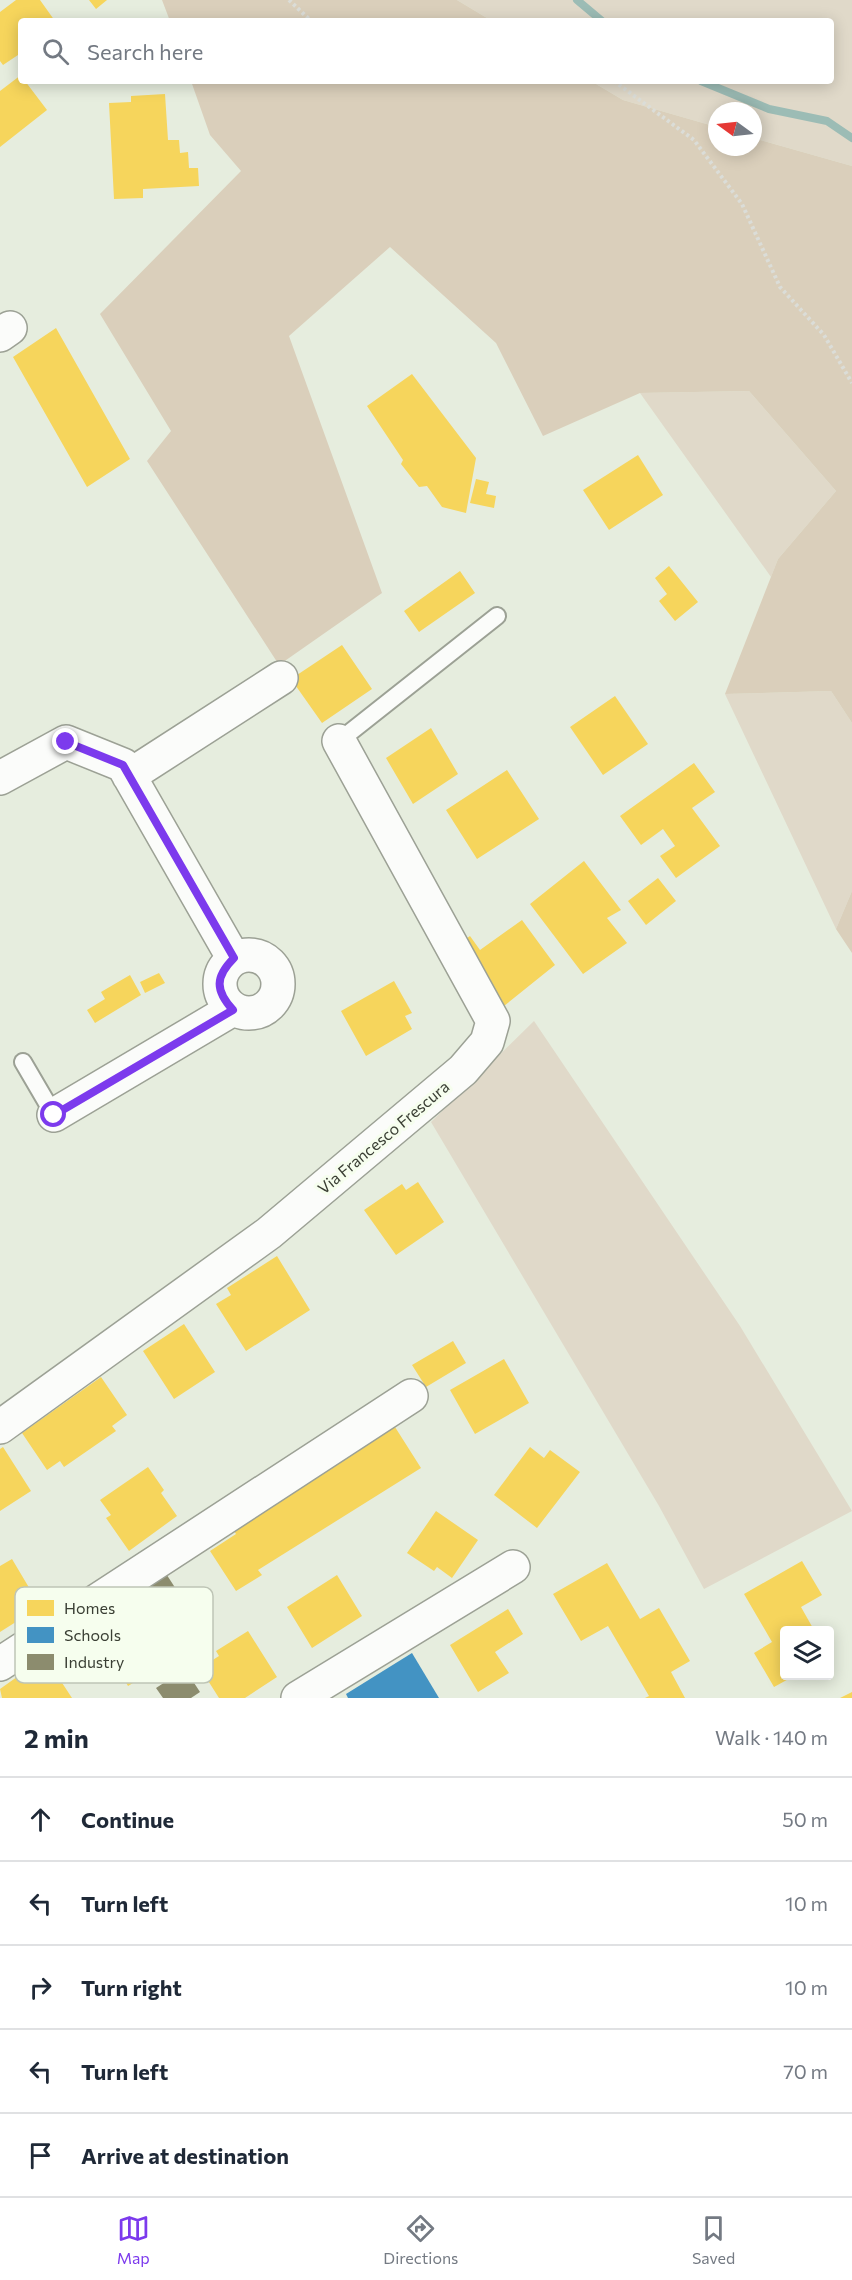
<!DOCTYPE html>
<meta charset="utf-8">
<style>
body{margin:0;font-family:Commissioner,sans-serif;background:#f6f6f7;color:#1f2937}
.controls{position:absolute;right:18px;bottom:18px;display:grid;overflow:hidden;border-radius:6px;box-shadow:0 3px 15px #0003}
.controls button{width:54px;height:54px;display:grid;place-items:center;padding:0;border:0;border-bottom:2px solid #e0e1e3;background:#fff;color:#1f2937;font:30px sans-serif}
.compass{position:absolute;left:708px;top:102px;width:54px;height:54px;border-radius:50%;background:#fff;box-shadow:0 3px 15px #0003;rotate:285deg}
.stop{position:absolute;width:18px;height:18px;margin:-14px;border:4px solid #7c3aed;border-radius:50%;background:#fff}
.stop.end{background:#7c3aed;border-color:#fff;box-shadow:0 2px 6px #0008}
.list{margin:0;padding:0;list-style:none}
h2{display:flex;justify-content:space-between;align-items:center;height:78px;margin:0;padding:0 24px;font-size:26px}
h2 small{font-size:20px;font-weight:400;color:#747a83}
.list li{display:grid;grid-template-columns:39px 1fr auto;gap:18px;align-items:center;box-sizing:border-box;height:84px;padding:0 24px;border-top:2px solid #e0e1e3}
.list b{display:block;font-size:22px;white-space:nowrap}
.list em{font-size:20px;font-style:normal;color:#747a83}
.icon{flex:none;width:33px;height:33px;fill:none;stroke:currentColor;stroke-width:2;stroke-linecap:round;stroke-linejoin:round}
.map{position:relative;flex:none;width:852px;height:1698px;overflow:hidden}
.search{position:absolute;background:#fff;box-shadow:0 3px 15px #0003;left:18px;right:18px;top:18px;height:66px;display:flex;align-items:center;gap:15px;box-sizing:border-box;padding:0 21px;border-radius:6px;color:#747a83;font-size:22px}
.sheet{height:498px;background:#fff}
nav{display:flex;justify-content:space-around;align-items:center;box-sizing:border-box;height:84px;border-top:2px solid #e0e1e3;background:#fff;font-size:16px;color:#747a83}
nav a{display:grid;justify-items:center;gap:3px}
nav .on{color:#7c3aed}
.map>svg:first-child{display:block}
.green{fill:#e0d9c9}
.forest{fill:#dacfbb}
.homes{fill:#f6d55c}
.schools{fill:#4393c3}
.industry{fill:#8c8c6e}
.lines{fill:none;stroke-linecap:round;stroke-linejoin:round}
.stream{stroke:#9cbcb5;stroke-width:8}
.lane-casing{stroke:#9ca195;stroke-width:20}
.street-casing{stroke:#9ca195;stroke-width:36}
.path{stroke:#dbddd8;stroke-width:4;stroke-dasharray:3 3;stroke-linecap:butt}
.lane{stroke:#fbfcfa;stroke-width:16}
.street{stroke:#fbfcfa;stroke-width:33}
.route{stroke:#7c3aed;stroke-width:8}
.labels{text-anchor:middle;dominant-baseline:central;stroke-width:6;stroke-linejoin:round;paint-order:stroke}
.street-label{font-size:16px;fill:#3a3f34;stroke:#f6feee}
.key{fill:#f6feee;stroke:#bec5b6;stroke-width:1.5}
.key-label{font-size:16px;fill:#3a3f34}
</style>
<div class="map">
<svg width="852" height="1698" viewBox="0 0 852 1698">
<rect width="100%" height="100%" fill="#e6edde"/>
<path class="green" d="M457,0H852V166L753,138V111H717V127L623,100L591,81H831V21H492Z
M749,391L836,491L778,559L771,577L640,393Z
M831,691L852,723V891L836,929L725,694Z
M534,1021L740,1326L852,1511L704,1589L659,1506L431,1122Z"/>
<path class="forest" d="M162,0H457L492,21H170Z
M191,81H591L623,100L717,127V147H753V138L852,166V723L831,691L725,694L778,559L836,491L749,391L640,393L543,436L496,343L390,247L289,336L382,593L279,665L147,461L171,431L100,314L241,171L210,135Z
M852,891V953L836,929Z"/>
<path class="homes" d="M16,0H40L55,21H21V53L3,65L0,61V12Z
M89,0H107L96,9Z
M21,75V81H25L47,110L0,147V91Z
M165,94L168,140H179L180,153L188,152L189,168H198L199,186L143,189V198L114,199L109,103L131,102V96Z
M56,328L130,459L87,487L13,357Z
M412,374L476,458L466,513L442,507L427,486L419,487L401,464L403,460L367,406Z
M638,455L663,495L609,530L583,490Z
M476,479L489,482L486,494L496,496L494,508L470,503Z
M669,566L698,602L675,621L659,601L667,594L655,578Z
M460,571L475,593L419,632L404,611Z
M342,645L372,689L322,723L291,679Z
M615,696L648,744L603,775L570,727Z
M431,728L458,774L413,804L386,758Z
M694,763L715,792L692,808L720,846L676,878L660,856L675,846L663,829L641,845L620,816Z
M507,770L539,819L477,859L446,810Z
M584,861L621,910L607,918L627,943L583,974L530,904Z
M658,878L676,901L646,925L628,901Z
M522,920L555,965L504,1006L457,945L470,936L480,950Z
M159,973L165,983L145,993L140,982Z
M130,975L141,995L95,1023L87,1010L105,999L101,992Z
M394,981L412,1013L405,1016L412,1029L366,1056L341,1011Z
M418,1182L444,1222L396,1255L364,1210L402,1184L406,1190Z
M277,1256L310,1310L246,1351L216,1304L231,1295L227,1288Z
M184,1324L215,1372L174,1399L143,1351Z
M453,1341L466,1363L426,1387L412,1365Z
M504,1359L529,1403L475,1434L450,1390Z
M101,1377L127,1415L112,1426L116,1431L64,1467L60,1461L47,1470L22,1433Z
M395,1427L421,1468L258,1570L262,1575L236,1591L210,1551L236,1534L233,1529Z
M3,1447L31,1491L0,1511V1449Z
M530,1447L544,1458L550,1450L580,1472L537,1528L494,1495Z
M148,1467L164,1490L161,1493L177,1516L129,1551L106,1518L111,1515L100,1500Z
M436,1511L478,1540L452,1578L437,1567L434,1571L407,1553Z
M12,1559L37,1601L16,1615L19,1620L0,1632V1566Z
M802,1561L822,1595L801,1607L814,1630H784V1676H794L774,1687L754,1653L772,1642L744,1594Z
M607,1563L640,1619L659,1608L690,1661L671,1672L685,1698H645L649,1696L608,1626L581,1641L553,1594Z
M337,1575L362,1616L312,1648L287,1607Z
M508,1609L523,1634L495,1652L509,1673L478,1692L450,1645Z
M142,1617L151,1633L170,1622L187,1650L128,1686L105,1647L122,1637L119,1631Z
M248,1631L277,1677L245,1698H219L200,1668L219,1656L216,1651Z
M45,1657L72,1698H2L0,1689Z
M852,1692V1698H840Z"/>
<path class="schools" d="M412,1653L439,1698H348L346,1694Z"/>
<path class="industry" d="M163,1569L185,1603L165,1616L143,1581Z
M185,1669L200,1692L191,1698H163L156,1688Z"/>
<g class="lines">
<path class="stream" d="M577,0L602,21
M701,81L769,109L827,121L852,138"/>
<g class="lane-casing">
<path id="lane" d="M339,741L497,616
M23,1062L54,1115"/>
</g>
<g class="street-casing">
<path id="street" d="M0,335L10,328
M129,776L281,678
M0,778L66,742L123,765L234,959
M220 984a29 29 0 1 1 58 0a29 29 0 1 1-58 0Z
M54,1115L233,1009
M0,1427L269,1233L463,1070L487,1042L493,1021L339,741
M0,1664L411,1396
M298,1698L513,1567"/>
</g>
<path class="path" d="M289,0L311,21
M614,81L694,140L742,204L780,287L824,335L852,383"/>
<use href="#lane" class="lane"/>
<use href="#street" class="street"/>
</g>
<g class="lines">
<path class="route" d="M54,1115L233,1010C215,990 215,977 234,958L123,765L66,742"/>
</g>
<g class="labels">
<g class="street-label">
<text transform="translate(383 1137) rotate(-40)">Via Francesco Frescura</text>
</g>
</g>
<rect x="15" y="1587" width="198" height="96" rx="9" class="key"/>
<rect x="27" y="1600" width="27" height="16" fill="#f6d55c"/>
<rect x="27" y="1627" width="27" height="16" fill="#4393c3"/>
<rect x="27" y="1654" width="27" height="16" fill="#8c8c6e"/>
<g class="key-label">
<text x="64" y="1614">Homes</text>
<text x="64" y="1641">Schools</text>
<text x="64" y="1668">Industry</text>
</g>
</svg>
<div class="controls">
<button><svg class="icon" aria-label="layers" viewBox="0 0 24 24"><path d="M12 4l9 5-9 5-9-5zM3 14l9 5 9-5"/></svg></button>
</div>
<svg class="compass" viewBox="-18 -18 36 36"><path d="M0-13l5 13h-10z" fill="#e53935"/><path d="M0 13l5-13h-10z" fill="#747a83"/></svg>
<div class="stop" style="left:54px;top:1115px"></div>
<div class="stop end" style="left:66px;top:742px"></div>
<div class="search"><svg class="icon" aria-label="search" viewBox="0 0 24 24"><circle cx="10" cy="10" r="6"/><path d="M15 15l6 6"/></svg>Search here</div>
</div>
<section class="sheet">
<h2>2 min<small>Walk · 140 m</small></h2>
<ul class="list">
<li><svg class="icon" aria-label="ahead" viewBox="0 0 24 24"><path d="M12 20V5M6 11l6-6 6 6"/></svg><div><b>Continue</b></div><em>50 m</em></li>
<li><svg class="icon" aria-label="left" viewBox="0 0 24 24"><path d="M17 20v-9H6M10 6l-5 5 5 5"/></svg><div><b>Turn left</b></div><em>10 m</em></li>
<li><svg class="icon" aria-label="right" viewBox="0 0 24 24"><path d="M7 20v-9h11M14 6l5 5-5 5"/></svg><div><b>Turn right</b></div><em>10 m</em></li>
<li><svg class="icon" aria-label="left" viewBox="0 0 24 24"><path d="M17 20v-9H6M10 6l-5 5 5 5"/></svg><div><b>Turn left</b></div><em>70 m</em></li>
<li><svg class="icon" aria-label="arrive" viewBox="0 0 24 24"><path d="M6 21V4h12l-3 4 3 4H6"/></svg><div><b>Arrive at destination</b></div></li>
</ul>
</section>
<nav>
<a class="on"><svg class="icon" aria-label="map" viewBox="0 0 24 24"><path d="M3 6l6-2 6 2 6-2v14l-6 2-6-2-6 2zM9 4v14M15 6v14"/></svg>Map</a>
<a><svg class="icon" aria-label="directions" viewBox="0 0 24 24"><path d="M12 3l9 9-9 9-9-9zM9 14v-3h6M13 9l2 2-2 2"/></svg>Directions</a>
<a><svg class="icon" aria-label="saved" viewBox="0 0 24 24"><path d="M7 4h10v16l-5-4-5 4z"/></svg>Saved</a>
</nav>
